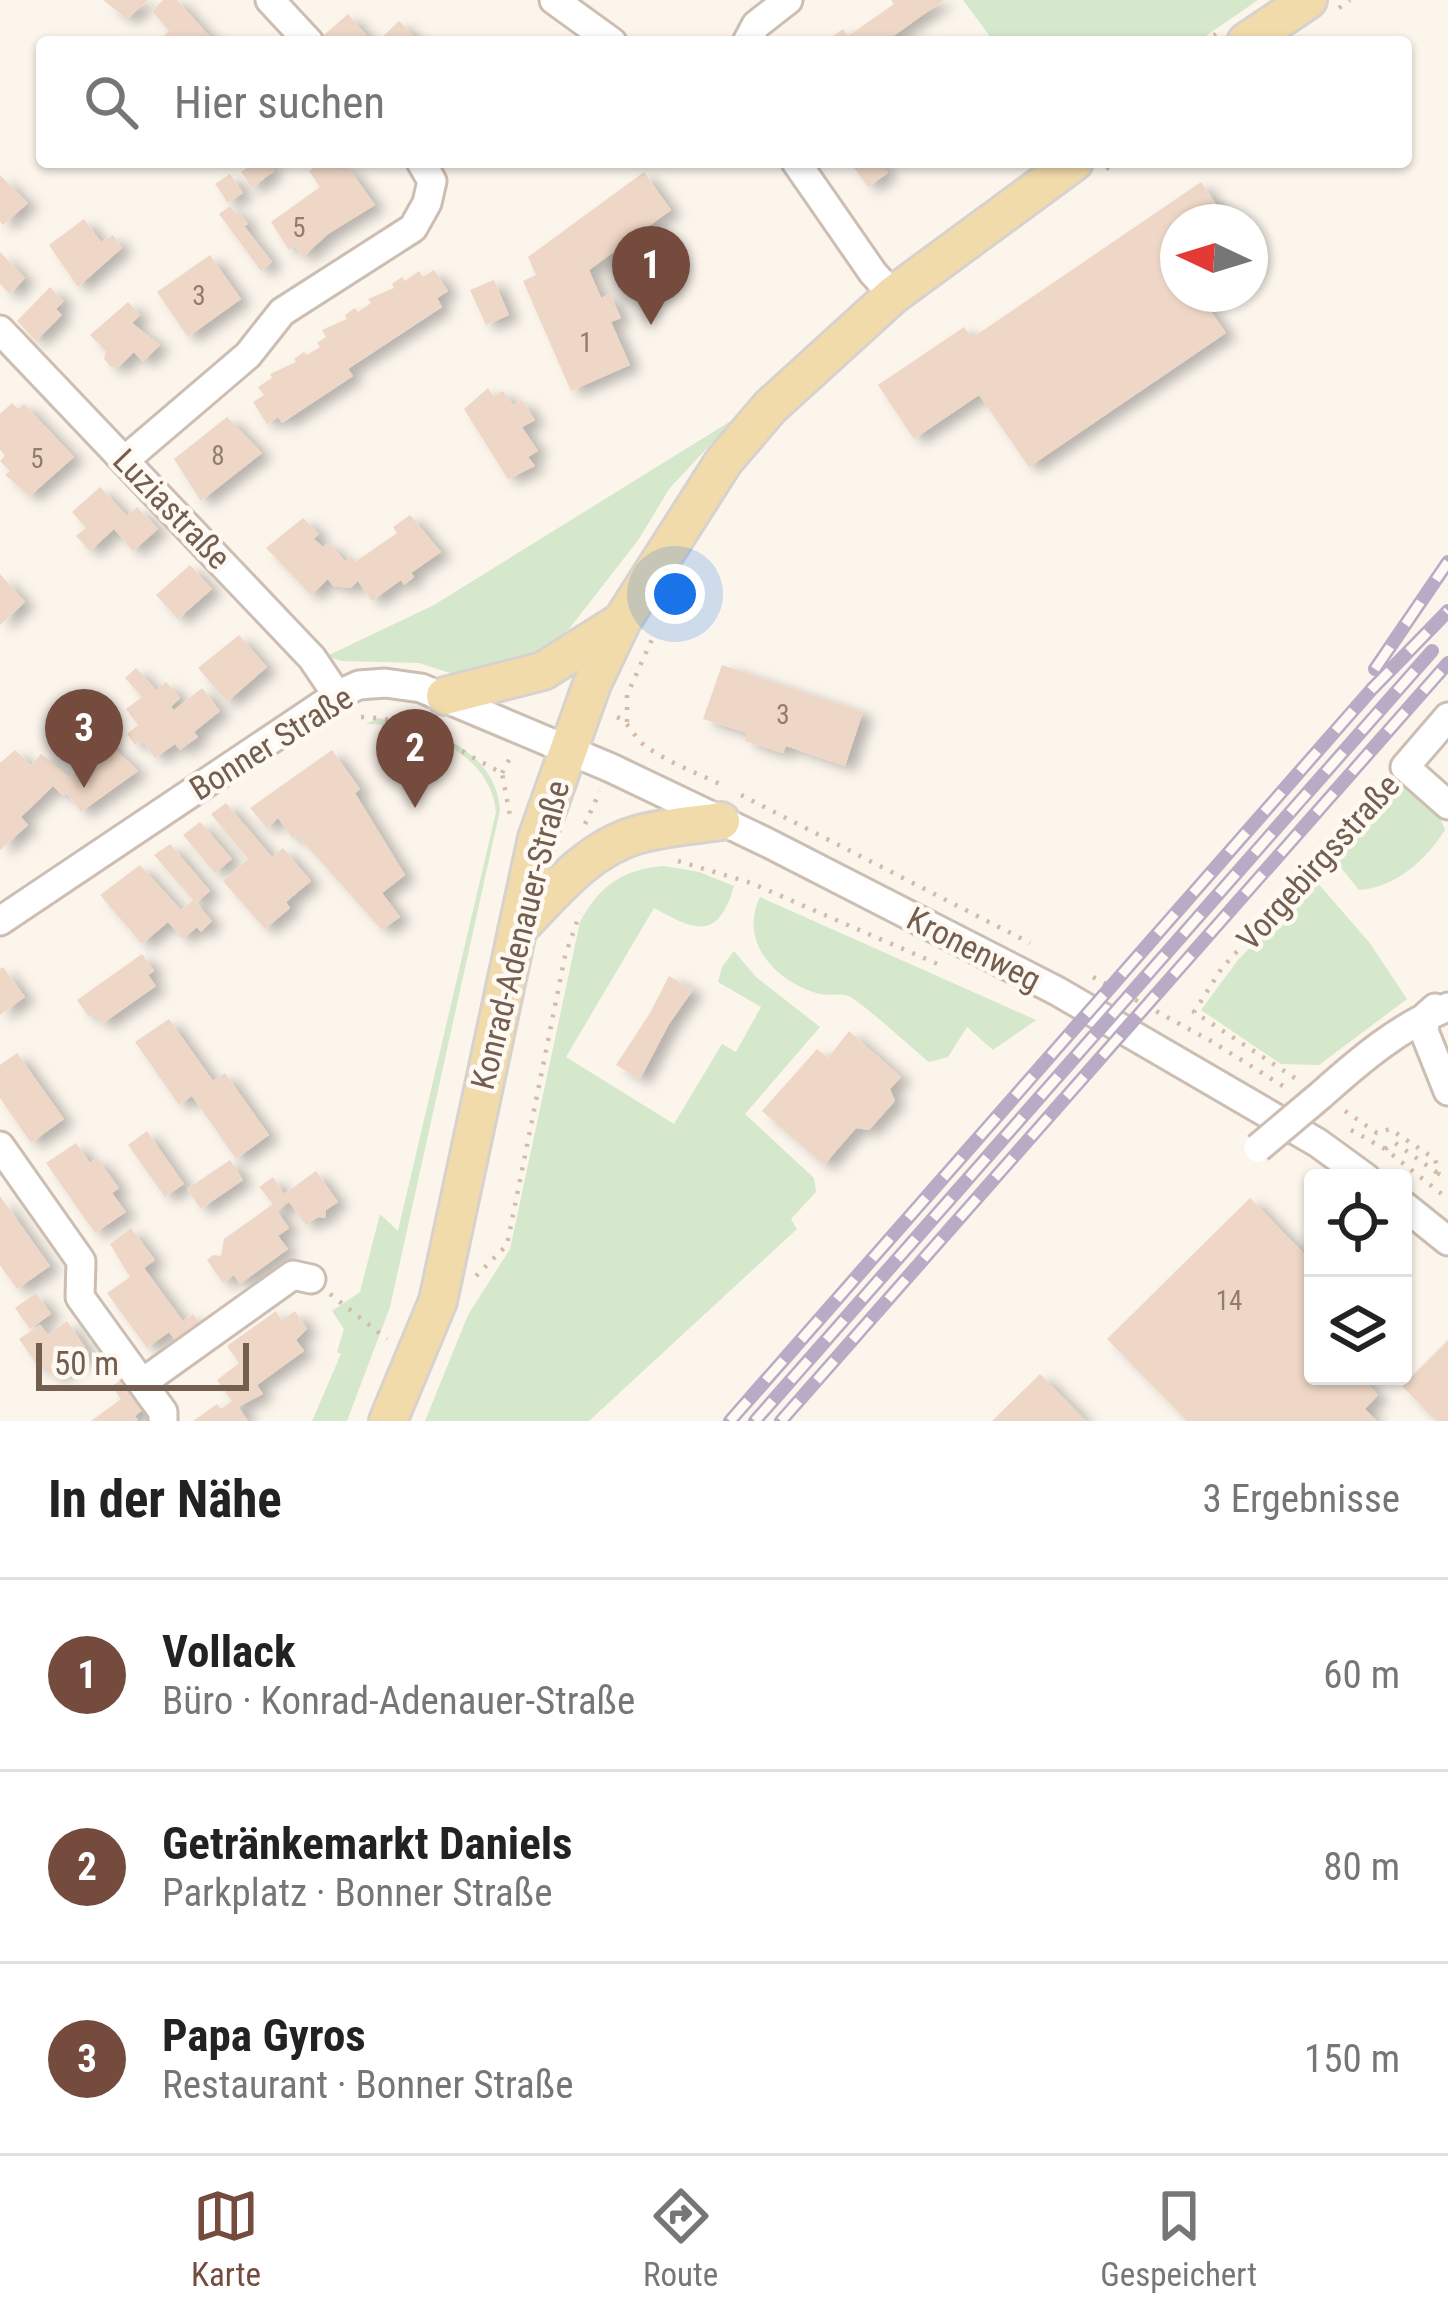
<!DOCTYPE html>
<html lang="de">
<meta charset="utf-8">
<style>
body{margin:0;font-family:"Roboto Condensed",sans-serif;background:#f2f2f2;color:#222}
.controls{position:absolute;right:36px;bottom:36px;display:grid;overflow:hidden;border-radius:12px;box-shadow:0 3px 9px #0004}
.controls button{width:108px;height:108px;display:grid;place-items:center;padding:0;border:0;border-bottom:3px solid #e0e0e0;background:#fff;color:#222;font:60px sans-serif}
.compass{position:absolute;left:1160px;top:204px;width:108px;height:108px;border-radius:50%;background:#fff;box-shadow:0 3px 9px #0004;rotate:274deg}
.scale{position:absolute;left:36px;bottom:30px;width:213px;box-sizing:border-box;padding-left:12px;border:6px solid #745e50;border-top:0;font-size:33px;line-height:42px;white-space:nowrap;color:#745e50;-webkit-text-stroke:9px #fef9f2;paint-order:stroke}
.you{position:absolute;left:675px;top:594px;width:42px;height:42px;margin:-30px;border:9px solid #fff;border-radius:50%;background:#1a73e8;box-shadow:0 0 0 18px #1a73e833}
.badge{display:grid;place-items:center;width:78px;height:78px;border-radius:50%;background:#744b3d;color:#fff;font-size:39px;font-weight:700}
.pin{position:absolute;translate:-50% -99px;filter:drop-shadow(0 3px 6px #0008)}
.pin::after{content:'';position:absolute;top:63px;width:42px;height:36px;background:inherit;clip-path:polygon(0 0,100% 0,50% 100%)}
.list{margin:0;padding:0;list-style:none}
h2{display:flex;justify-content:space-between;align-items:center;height:156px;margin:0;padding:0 48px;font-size:51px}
h2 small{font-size:39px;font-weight:400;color:#767676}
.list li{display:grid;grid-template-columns:78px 1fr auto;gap:36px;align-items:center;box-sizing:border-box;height:192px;padding:0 48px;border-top:3px solid #e0e0e0}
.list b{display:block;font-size:45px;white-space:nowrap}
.list p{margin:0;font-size:39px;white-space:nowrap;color:#767676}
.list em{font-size:39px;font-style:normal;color:#767676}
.icon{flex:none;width:66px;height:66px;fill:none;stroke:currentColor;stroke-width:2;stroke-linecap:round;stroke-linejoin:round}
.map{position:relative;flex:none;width:1448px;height:1421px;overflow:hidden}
.search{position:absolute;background:#fff;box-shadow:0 3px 9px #0004;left:36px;right:36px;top:36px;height:132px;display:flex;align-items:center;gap:30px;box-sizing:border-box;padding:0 42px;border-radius:12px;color:#767676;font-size:45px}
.sheet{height:732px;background:#fff}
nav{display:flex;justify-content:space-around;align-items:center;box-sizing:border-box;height:168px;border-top:3px solid #e0e0e0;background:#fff;font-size:33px;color:#767676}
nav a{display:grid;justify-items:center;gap:6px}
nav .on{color:#744b3d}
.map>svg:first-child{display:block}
.green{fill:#d5e8cb}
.building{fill:#eed7c6;filter:url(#shadow)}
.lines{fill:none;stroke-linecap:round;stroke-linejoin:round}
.minor-casing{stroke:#ccbeb2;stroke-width:33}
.major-casing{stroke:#d8d2ce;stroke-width:42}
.path{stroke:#d3bba8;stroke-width:4.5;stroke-dasharray:3 9;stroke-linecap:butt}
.minor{stroke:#fff;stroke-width:27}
.major{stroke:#f2dbab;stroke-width:36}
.rail-casing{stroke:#b9aac5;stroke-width:14}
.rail{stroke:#fef9f2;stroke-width:9;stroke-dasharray:27;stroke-linecap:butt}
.minor-bridge-casing{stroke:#ccbeb2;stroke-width:33;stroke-linecap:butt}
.minor-bridge{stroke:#fff;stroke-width:27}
.labels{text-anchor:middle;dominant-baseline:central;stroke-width:9;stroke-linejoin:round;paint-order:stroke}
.number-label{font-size:27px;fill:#927c6e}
.street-label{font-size:33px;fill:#745e50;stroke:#fef9f2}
</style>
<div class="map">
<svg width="1448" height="1421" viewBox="0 0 1448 1421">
<defs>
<filter id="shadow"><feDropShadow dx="10" dy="5.5" stdDeviation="6" flood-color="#0004"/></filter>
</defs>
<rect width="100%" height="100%" fill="#fbf5ec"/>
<path class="green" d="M963,0H1258L1197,42H994Z
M734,419L669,489L639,539L569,629L542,653L476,672L450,673L419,663L341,661L327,656L434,605Z
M378,718C430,727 496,750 500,810L390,1307L347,1421H312L341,1354L337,1352L344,1329L332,1311L360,1292L380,1214L398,1231L496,812C491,753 419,724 366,724Z
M1407,783L1437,810L1445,830C1426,860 1395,888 1359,890L1334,859Z
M664,866L699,872L734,886C718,941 696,931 654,908L566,1057L674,1124L722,1044L736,1052L761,1007L718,982L722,967L734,951L756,977L820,1027L745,1114L814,1178L816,1192L791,1219L797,1229L589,1421H425L468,1315L510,1249L580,922C599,886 623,869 664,866Z
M1315,880L1369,942L1407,999L1319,1065L1281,1064L1201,1010L1238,960Z
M760,897L1036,1020L993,1050L967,1027L948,1057L929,1062C914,1050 861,1001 848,996C840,993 828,996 820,994C776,983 738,941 760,897Z"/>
<path class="building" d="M103,0H148L127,19Z
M163,0H177L213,40L158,42L169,31L152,11Z
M891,0H944L885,42H825L843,29L848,36L894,4Z
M348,14L367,36L360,42H330L324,35Z
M399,21L419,42H377Z
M255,162H267L274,171L252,188L241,172Z
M322,162H337L343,171L348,167L375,205L328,234L303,257L295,246L289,250L271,222L320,187L309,171Z
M850,162H880L888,173L868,187Z
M644,172L671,210L589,270L601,298L610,294L621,318L611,322L630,365L571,391L523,281L536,275L528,257Z
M230,174L243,193L228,203L215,184Z
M0,175L28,203L3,225L0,222Z
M1201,182L1228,222H1178V294H1199L1226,333L1029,467L979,395L914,439L878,385L964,327L972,338Z
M230,206L236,214L239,212L248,224L244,226L272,262L261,271L219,214Z
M84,219L101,242L113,235L122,248L78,287L49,245Z
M0,252L25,278L10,294L0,284Z
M210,255L241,299L188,337L157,292Z
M434,270L448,291L437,298L442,307L348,369L353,376L282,423L278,417L267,424L253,402L264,395L258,387L272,378L270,374L296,362L294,359L304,352L307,355L320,347L317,343L326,337L322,330L347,319L345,315L355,308L358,312L371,303L368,299L394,288L392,284L402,277L405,281L419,271L423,277Z
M494,280L509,315L486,325L470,290Z
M50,287L64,301L56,309L62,315L36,341L17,321Z
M128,302L140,315L132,323L160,345L143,362L134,352L120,366L111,367L104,359L106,351L90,335Z
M488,388L494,397L503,391L513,405L522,400L535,420L522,427L538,451L528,457L535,466L508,479L464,409Z
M12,403L18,409L24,404L74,457L30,496L5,475L10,471L0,461L5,456L0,450V414Z
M227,417L262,453L201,501L174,459Z
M100,487L127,516L137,507L158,529L133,551L114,529L90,551L76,536L86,528L72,512Z
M410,515L441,552L411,573L414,577L404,585L401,580L372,601L358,581L351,588L333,586L328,579L311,595L266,548L303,518L319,534L314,539L323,547L328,543L345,561L351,556L355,562L397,533L393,527Z
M190,565L212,589L178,619L156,595Z
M0,574L25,602L0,625Z
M239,635L267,667L227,702L198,668Z
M722,665L863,712L845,766L786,746L783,753L745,741L747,733L703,719Z
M136,668L156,690L166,682L180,698L171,707L174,710L202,688L220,711L194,732L198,737L180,750L175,744L155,758L145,744L139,741L135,745L127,734L138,725L126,709L142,697L125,678Z
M102,737L138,771L81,812L67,793L63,796L53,786L21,817L28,825L0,850V763L15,750L31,765L41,754L69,777L85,765L91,772L100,765L87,752Z
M332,750L360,789L355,793L405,875L382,893L400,917L382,930L297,835L292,838L278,818L267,828L250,808Z
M226,803L272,857L283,848L311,881L286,902L290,908L265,929L223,881L248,859L211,814Z
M200,822L232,859L215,873L183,835Z
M170,844L210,891L196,903L212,921L201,932L197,927L183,939L168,922L142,944L100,895L140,865L181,910L193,900L154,855Z
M142,954L154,971L148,975L156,986L102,1024L94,1013L89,1017L77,1000Z
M3,967L25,997L0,1015V969Z
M669,976L693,990L669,1024L640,1079L616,1065L650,1013Z
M169,1019L213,1081L225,1073L269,1135L236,1159L192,1096L179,1105L135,1042Z
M849,1031L901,1077L890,1089L895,1101L869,1130L856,1128L824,1165L762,1111L817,1049L828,1058Z
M17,1053L64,1119L31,1143L0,1098V1065Z
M147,1131L184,1184L165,1197L128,1145Z
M76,1143L90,1163L97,1158L119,1188L112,1193L126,1212L95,1233L46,1163Z
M230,1160L243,1180L201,1209L187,1189Z
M316,1171L338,1202L326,1210L325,1218L318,1217L306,1225L289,1202L277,1211L289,1228L278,1236L288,1249L240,1284L234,1275L223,1283L207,1260L213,1255L221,1256L224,1239L273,1204L259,1187L273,1177L284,1194Z
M0,1196L50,1266L17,1289L0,1265Z
M1250,1198L1313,1263V1376H1360L1378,1395L1365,1409L1377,1421H1187L1107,1339Z
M131,1228L155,1260L144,1268L183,1321L193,1314L201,1325L177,1343L169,1332L147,1348L107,1293L130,1277L110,1244Z
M36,1293L51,1314L30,1329L15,1308Z
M276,1311L282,1321L295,1311L307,1329L296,1340L304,1351L257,1385L263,1394L238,1407L248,1421H193L217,1404L221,1409L232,1401L217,1380L239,1363L227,1346Z
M67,1321L89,1353L54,1378L45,1365L40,1369L19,1339L40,1325L48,1335Z
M1448,1340V1421H1436L1402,1386Z
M1040,1374L1086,1421H992Z
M124,1378L145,1408L135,1416L138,1421H91L121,1399L112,1386Z"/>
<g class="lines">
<g class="minor-casing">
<path id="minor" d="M270,0L309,42
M554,0L612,42
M747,42L756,25L788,0
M796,162L873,273L893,295
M0,330L312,658L337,695
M125,460L248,355L282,312L413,228L427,203L432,181L421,162
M1448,717L1405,767L1448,805
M0,921L337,695L359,685L385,683L421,688L611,768L766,842L1057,991L1318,1143L1366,1178
M1435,1008L1426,1016L1424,1031L1448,1091
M1321,1095C1359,1061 1400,1026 1448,1007
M0,1146L81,1261L80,1297L142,1383
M1403,1205L1448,1241
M163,1421V1412L142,1383L293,1275L311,1279"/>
</g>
<g class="major-casing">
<path id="major" d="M1246,42L1308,0
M445,696L543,671L619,623
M517,930C552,894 586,850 636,835C663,827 693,825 721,821
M388,1421L438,1301L537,838L592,684L622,621L724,461L770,407L893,295L1074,162"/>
</g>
<path class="path" d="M1339,8L1350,0
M1204,42L1216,34
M1106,169L1117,162
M361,717C419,718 452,748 502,773L510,816
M617,717C630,723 633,736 644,745C668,763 700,774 726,787
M627,722V695L653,637
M502,773L512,754
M741,795L1030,943
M585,824L600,791
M678,861L751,883L940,965
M1093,977L1211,1041L1286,1088
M1295,1078L1194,1012L1222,968L1385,789
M1345,1111L1377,1133L1390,1129L1435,1159L1439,1174L1448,1175
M1351,1130L1385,1149L1448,1199
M1385,1149L1395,1143L1439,1174
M476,1276L507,1245L565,956L580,913
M330,1294L387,1339"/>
<use href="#minor" class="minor"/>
<use href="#major" class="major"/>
<g class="rail-casing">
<path id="rail" d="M1375,669L1448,562
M730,1421L1372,689L1448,611
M755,1421L1432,651
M781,1421L1448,663"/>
</g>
<use href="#rail" class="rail"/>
<g class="minor-bridge-casing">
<path id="minor-bridge" d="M1258,1148L1321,1095"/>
</g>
<use href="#minor-bridge" class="minor-bridge"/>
</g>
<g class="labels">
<g class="number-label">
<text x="299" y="228">5</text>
<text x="199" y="296">3</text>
<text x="586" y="343">1</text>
<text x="218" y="456">8</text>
<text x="37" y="459">5</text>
<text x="783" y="715">3</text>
<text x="1229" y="1301">14</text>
</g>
<g class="street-label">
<text transform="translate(172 509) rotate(46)">Luziastraße</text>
<text transform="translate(271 743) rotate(-32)">Bonner Straße</text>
<text transform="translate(1318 862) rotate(-48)">Vorgebirgsstraße</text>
<text transform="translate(520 935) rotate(-76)">Konrad-Adenauer-Straße</text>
<text transform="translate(974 949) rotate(27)">Kronenweg</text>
</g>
</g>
</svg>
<div class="controls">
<button><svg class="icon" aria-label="locate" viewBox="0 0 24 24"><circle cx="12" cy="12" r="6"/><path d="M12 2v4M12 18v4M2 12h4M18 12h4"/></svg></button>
<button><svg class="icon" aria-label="layers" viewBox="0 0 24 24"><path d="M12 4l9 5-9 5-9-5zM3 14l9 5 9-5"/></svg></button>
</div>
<svg class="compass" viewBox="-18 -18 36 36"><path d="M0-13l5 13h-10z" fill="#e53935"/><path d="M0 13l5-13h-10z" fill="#767676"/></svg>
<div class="scale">50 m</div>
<div class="you"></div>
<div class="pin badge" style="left:651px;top:325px">1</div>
<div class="pin badge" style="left:415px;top:808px">2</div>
<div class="pin badge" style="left:84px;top:788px">3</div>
<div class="search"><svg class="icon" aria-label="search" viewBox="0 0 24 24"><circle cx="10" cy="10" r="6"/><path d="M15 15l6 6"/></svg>Hier suchen</div>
</div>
<section class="sheet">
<h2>In der Nähe<small>3 Ergebnisse</small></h2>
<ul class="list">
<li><span class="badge">1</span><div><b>Vollack</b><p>Büro · Konrad-Adenauer-Straße</p></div><em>60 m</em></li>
<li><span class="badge">2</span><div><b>Getränkemarkt Daniels</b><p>Parkplatz · Bonner Straße</p></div><em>80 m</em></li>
<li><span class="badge">3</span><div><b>Papa Gyros</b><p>Restaurant · Bonner Straße</p></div><em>150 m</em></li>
</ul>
</section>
<nav>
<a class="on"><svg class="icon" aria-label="map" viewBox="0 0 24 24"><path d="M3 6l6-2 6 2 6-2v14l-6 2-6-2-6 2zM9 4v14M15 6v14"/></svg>Karte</a>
<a><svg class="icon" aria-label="directions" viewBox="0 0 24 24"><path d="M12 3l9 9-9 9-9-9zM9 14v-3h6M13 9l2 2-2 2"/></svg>Route</a>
<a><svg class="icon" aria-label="saved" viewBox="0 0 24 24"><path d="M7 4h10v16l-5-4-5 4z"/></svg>Gespeichert</a>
</nav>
